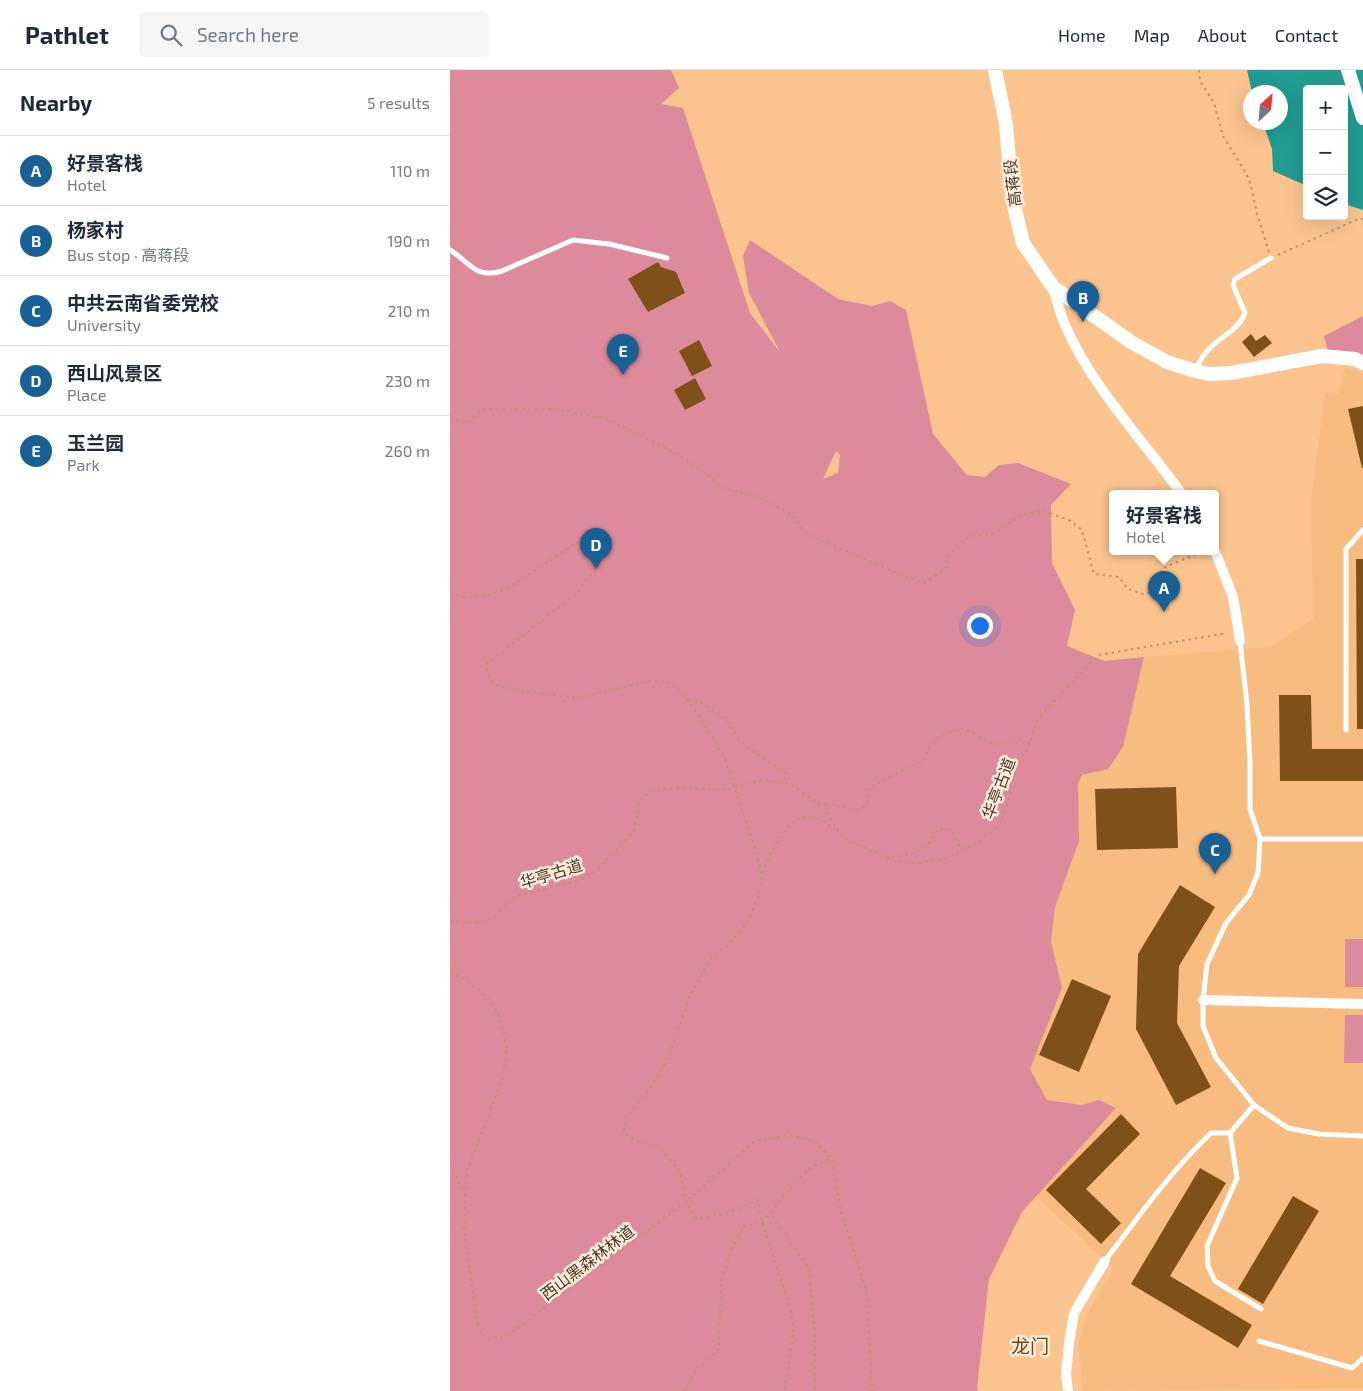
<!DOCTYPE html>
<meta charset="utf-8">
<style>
body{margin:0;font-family:"Exo 2","Noto Sans SC",sans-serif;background:#f6f6f7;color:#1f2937}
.controls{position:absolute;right:15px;top:15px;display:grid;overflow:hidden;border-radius:5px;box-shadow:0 5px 20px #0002}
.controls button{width:45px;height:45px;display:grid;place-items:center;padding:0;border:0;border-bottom:1px solid #e0e1e3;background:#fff;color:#1f2937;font:25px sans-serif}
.compass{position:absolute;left:793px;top:15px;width:45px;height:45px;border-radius:50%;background:#fff;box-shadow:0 5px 20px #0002;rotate:26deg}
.you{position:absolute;left:529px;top:555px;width:18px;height:18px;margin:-12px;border:4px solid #fff;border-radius:50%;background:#1a73e8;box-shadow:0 0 0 8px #1a73e833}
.badge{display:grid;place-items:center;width:32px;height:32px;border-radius:50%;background:#196195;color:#fff;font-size:16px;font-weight:700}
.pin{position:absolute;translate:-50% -41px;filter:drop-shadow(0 1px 2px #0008)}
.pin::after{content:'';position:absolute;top:26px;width:18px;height:15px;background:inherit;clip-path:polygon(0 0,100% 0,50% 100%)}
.popup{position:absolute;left:659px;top:420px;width:110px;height:65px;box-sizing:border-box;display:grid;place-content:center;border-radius:5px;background:#fff;filter:drop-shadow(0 1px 4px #0005);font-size:16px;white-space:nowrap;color:#747a83}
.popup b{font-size:19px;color:#1f2937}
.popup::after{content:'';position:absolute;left:50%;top:100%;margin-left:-10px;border:10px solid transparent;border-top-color:#fff}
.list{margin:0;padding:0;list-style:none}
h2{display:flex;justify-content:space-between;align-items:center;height:65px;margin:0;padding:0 20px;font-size:21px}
h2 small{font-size:16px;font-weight:400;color:#747a83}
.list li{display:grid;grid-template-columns:32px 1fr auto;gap:15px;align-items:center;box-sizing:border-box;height:70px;padding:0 20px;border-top:1px solid #e0e1e3}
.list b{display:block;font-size:19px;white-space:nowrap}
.list p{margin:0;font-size:16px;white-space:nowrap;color:#747a83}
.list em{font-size:16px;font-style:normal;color:#747a83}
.icon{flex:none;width:28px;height:28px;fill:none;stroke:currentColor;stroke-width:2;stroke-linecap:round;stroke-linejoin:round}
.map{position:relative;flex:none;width:913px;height:1321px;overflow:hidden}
header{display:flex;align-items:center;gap:30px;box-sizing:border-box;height:70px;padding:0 25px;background:#fff;border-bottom:1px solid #e0e1e3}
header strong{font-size:24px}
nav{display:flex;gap:28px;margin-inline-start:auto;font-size:18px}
.search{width:350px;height:45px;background:#f6f6f7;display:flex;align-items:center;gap:12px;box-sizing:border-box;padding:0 18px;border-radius:5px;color:#747a83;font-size:19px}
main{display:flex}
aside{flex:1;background:#fff}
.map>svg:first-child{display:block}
.built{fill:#f8bc80}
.green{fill:#dc8a9c;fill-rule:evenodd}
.water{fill:#229c91}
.building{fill:#805019}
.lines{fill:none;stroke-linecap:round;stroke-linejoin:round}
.path{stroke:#c2956b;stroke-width:2;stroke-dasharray:2.5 4;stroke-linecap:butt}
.lane{stroke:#fff;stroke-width:5}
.street{stroke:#fff;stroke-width:10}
.secondary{stroke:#fff;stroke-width:14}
.labels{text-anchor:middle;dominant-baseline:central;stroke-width:5;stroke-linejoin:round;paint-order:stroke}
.street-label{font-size:16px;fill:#4c3620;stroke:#ffeede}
.quarter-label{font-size:19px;fill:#734407;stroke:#ffeede}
</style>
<header>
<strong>Pathlet</strong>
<div class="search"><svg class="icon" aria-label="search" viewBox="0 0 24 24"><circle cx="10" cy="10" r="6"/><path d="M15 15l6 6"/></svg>Search here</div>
<nav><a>Home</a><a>Map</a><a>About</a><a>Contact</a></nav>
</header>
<main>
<aside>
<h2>Nearby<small>5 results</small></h2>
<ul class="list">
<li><span class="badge">A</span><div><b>好景客栈</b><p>Hotel</p></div><em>110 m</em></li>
<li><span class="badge">B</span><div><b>杨家村</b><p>Bus stop · 高蒋段</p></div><em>190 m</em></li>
<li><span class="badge">C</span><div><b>中共云南省委党校</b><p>University</p></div><em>210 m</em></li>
<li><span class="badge">D</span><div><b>西山风景区</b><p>Place</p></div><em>230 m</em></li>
<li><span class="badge">E</span><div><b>玉兰园</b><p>Park</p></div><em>260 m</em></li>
</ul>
</aside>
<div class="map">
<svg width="913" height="1321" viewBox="0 0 913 1321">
<rect width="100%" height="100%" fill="#fbc48f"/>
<path class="built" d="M895,297L913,304V1318L633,1321L629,1271L637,1244L664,1199L586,1126L666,1038L649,1030L632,1035L597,1030L580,999L612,918L601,872L605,837L629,771L628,714L632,705L658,699L673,677L694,587L820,577L863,549L861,430L875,324L889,323Z"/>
<path class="green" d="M0,0H221L229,18L211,34L233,38L300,243L330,282L299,223L293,186L300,170L388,229L422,236L440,231L456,240L483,364L517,405L535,407L549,395L568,393L621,414L601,435L602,493L625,540L617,576L654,591L694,587L673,677L658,699L632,705L628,714L629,771L605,837L601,872L612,918L580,999L597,1030L632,1035L649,1030L666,1038L572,1142L539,1209L527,1318L528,1321H0ZM386,381L390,385L388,403L373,409Z
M913,246V285L878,281L874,266Z
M895,869H913V917H895Z
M895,945H913V993H894Z"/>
<path class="water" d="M797,0H913V140L894,134V19H857V116L823,101L822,79L813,53L831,52V22H802Z"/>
<path class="building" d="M208,192L211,197L226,202L235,223L198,242L178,209Z
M801,264L806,271L815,265L822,273L804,287L792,272Z
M249,270L262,296L242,306L229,281Z
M245,308L256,329L235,340L224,320Z
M913,336V398H912L898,339Z
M906,489H913V659H907Z
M829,625H861L862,679H913V711H830Z
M726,717L728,778L647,780L645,719Z
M730,815L765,837L729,896L727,953L761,1017L726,1035L686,959L688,884Z
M622,909L661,926L629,1002L589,985Z
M671,1044L690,1064L636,1119L671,1153L651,1174L596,1120Z
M750,1098L776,1113L720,1206L802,1255L788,1278L681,1214Z
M843,1126L869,1141L813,1234L788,1219Z"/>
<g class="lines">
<path class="path" d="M749,0L750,11L764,33L773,66L796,103L801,115L807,144L819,182
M828,185L908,149H913
M0,348L17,353L33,339H101L158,349L229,385L259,405L269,417L309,427L343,445L356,464L452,505L475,513L497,497L498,485L520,466L543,464L571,445L593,441L619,450L632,460L644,504L669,507L678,519L696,525L707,516L713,498L754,481
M0,524L18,528L43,524L65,514L125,474L142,468L152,479L150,494L124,526L37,593V604L46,615L77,622L128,628L199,611H217L231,621L249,646L275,689L304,776L312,805L308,828L298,850L284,869L260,890L239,928L217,991L195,1026L177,1046L173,1058L179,1068L207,1076L230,1101L236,1132L246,1149L280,1142L308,1130L312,1153L336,1225L343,1252L342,1275L334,1321
M238,630L250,632L275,649L293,673L314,689L336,703L334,712
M368,733L410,740L417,734L419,718L463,695L473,692L477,680L491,665L514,658L543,674L580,673
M436,787C448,786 464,785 475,777C487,768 481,754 502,761L509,775L515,778
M313,803C318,787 335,750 354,747C366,745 377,754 386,760
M0,851L26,853L38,850L48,843L65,826L124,812L146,801L183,763L191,729L200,722L212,719L237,718L273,720L309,711L334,712L345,717L375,739L388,761L397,770L447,792L466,793L497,788L530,771L549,756L558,733L566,698L580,673L586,654L592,644L649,585L777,563
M0,903L14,908L37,927L50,947L57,979L53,1008L17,1100L14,1159L28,1257L37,1269L56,1266L236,1132L305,1071L340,1065L366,1072L382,1089L391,1142L417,1223L422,1321
M0,1094L15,1125
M312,1153H327L359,1198L365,1268V1321
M235,1321L247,1298L269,1279L271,1213L281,1181L295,1155L312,1153L347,1110L365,1095L381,1089"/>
<path class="lane" d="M0,180C21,193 25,209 52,201L123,170L159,174L217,188
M745,301C749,293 752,286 758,280C771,266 788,261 795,243L783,215L785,209L821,188
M790,571L797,635L800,692V739L810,769L808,803L799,825L776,853L757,894L753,930V956L766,988L804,1035L838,1058L869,1064L913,1066
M896,660V479L913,460
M810,769H913
M780,1063L787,1108L757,1176L758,1196L765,1211L811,1239
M655,1191C688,1147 721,1101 761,1063H780L804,1035
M809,1271L902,1298L913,1288"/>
<path class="street" d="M603,217C607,230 610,245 616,257C642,317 693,370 731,423
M765,481L783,527L790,571
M753,930L913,934
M618,1321L616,1304L619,1273L624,1243L655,1191"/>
<path class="secondary" d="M545,0L556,54L562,127L573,173L603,217L681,272L717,292L745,301L759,304L781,303L872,286L905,289L913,293
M898,0L913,48"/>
</g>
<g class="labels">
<g class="street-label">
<text transform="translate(562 113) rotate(-97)">高蒋段</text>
<text transform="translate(548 718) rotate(-69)">华亭古道</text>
<text transform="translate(101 803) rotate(-17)">华亭古道</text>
<text transform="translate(137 1192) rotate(-37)">西山黑森林林道</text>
</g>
<g class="quarter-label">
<text x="580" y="1275">龙门</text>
</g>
</g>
</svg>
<div class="controls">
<button>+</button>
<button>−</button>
<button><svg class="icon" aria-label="layers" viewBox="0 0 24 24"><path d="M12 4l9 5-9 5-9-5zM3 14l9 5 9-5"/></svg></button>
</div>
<svg class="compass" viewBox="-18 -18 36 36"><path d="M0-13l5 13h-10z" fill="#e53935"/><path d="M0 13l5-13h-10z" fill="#747a83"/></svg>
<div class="you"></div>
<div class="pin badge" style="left:714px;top:542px">A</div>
<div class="popup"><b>好景客栈</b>Hotel</div>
<div class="pin badge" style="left:633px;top:252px">B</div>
<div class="pin badge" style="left:765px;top:804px">C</div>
<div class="pin badge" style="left:146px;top:499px">D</div>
<div class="pin badge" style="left:173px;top:305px">E</div>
</div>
</main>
